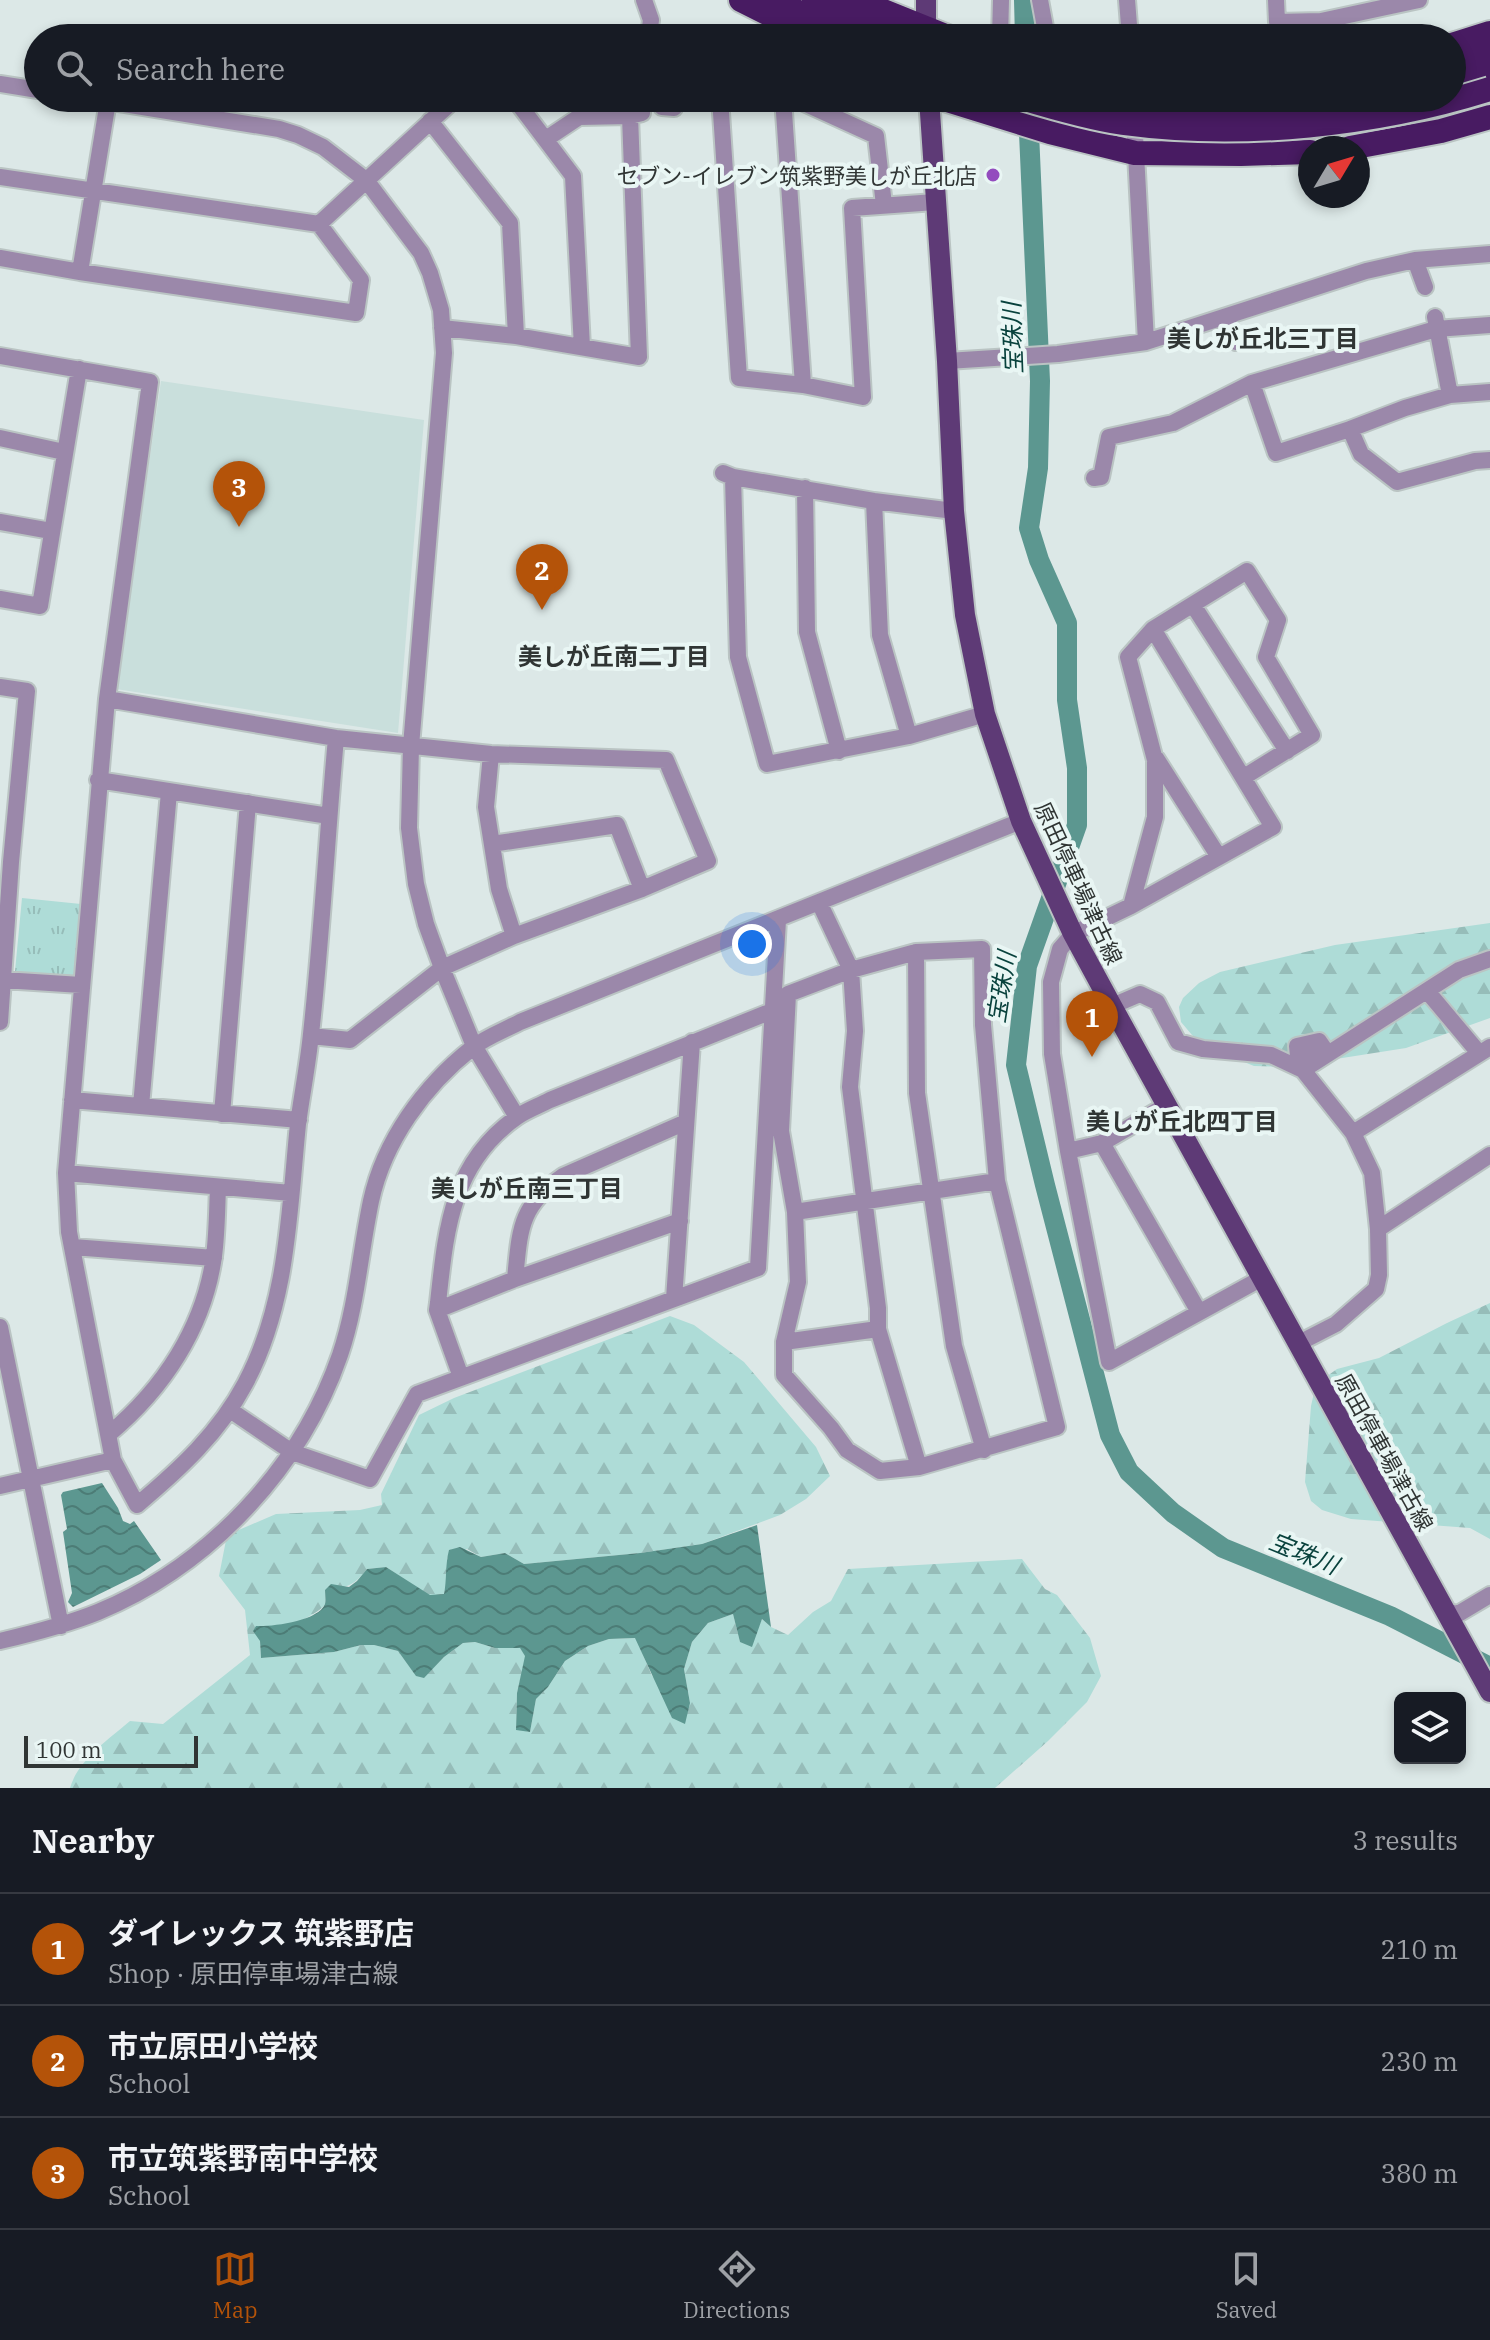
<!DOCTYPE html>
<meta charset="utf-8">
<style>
body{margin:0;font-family:"IBM Plex Serif","Noto Sans JP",serif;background:#242831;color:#f1f3f6}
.controls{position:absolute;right:24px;bottom:24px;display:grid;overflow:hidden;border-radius:12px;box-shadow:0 4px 12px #0003}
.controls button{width:72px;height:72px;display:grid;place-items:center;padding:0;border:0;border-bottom:2px solid #363941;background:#171b24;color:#f1f3f6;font:40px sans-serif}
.compass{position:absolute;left:1298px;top:136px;width:72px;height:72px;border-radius:50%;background:#171b24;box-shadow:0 4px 12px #0003;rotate:52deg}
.scale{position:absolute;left:24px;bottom:20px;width:174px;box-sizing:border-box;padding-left:8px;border:4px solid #303534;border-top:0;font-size:22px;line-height:28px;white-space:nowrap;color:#303534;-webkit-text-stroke:6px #e9f6f4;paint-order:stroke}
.you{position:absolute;left:752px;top:944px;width:28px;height:28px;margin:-20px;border:6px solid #fff;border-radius:50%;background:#1a73e8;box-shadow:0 0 0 12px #1a73e833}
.badge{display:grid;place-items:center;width:52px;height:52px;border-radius:50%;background:#b45309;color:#fff;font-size:26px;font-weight:700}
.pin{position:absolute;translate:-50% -66px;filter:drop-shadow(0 2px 4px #0008)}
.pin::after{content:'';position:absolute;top:42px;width:28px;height:24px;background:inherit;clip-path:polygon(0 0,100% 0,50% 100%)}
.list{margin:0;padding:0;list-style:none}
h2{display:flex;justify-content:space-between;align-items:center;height:104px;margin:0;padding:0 32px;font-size:34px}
h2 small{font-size:26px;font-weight:400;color:#9ea1a6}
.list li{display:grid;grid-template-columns:52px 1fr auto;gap:24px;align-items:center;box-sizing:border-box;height:112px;padding:0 32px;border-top:2px solid #363941}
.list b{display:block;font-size:30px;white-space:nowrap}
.list p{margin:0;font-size:26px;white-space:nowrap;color:#9ea1a6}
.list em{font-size:26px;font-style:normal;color:#9ea1a6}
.icon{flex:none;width:44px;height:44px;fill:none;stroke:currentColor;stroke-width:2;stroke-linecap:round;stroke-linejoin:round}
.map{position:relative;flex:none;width:1490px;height:1788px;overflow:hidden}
.search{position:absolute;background:#171b24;box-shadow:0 4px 12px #0003;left:24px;right:24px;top:24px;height:88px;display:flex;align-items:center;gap:20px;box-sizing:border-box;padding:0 28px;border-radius:44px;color:#9ea1a6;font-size:30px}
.sheet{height:440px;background:#171b24}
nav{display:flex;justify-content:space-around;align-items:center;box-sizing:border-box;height:112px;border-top:2px solid #363941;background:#171b24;font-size:22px;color:#9ea1a6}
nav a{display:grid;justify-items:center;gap:4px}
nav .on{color:#b45309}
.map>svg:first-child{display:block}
.built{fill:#c9dfdc}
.forest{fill:url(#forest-firs)}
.park{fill:url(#park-tufts)}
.water{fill:url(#water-waves)}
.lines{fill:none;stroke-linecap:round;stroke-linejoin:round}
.river{stroke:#5c9790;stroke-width:20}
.minor-casing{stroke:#bac4c3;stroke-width:20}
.major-casing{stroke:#bac4c3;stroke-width:24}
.highway-casing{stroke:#bac4c3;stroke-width:28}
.minor{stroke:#9b88aa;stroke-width:16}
.major{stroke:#5e3a76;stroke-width:20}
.highway{stroke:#481b62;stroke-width:24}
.highway-bridge-casing{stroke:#bac4c3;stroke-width:28;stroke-linecap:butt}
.highway-bridge{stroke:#481b62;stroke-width:24}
.poi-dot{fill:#934bbe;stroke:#e9f6f4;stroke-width:3}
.labels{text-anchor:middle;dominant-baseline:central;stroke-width:8;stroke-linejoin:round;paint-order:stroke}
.poi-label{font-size:22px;fill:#303534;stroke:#e9f6f4;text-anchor:end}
.street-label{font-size:22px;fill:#303534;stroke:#e9f6f4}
.water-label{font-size:24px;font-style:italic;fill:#09423d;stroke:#e9f6f4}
.neighbourhood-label{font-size:24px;font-weight:bold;fill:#303534;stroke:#e9f6f4}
</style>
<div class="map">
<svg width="1490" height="1788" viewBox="0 0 1490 1788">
<defs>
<pattern id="forest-firs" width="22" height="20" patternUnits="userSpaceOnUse" patternTransform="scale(2)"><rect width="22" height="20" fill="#aedcd7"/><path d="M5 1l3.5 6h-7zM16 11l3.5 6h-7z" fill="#96bdb9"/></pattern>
<pattern id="park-tufts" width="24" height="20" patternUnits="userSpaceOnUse" patternTransform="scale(2)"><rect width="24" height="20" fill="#aedcd7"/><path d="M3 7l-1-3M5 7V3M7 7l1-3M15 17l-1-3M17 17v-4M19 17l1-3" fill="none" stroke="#96bdb9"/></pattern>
<pattern id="water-waves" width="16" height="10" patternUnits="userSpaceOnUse" patternTransform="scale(2)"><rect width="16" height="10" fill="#5c9790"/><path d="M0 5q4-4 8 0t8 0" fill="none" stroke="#4c7c76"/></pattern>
</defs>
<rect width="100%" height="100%" fill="#dce8e7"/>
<path class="built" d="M161,381L424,420L398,733L116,689Z"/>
<path class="forest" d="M1490,923V1018L1406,1048L1285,1067L1254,1066L1209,1048L1192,1035L1181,1022L1179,1007L1183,998L1199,983L1220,972L1335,945Z
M1490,1303V1539L1470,1528L1351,1519L1322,1510L1311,1501L1305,1482L1311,1406L1316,1384L1337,1369L1379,1358L1447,1323Z
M670,1316L694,1325L744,1362L816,1447L830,1476L806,1499L780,1515L702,1544L640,1553L524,1564L505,1553L481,1557L467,1549L447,1558L448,1574L444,1594L430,1596L386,1567L367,1569C353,1587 347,1587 325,1590C325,1595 326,1600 325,1604C322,1613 272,1635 260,1641L261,1658L334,1652L361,1645H374L398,1651L416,1675L424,1677L444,1657L463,1643L475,1642L495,1648H520L526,1656L517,1693L516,1729L530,1732L536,1699L548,1687L565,1661L588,1646L609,1639L636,1638L652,1676L690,1703L684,1669L692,1642L708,1623L733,1614L740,1642L756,1633L762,1619L771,1627L788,1635L813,1612L831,1601L848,1569L1022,1559L1045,1589L1057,1595L1090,1638L1101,1676L1087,1702L1048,1741L995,1788H70C78,1760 109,1739 130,1721L163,1724L250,1655L245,1610L219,1576L227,1535L276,1514L360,1510L382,1505L381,1494L419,1415L454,1398Z"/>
<path class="park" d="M22,898L81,904L75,975L71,978L18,974L15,971Z"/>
<path class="water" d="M102,1483L118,1508L123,1521L130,1524L134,1521L161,1560L140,1574L73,1607L68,1602L72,1593L63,1532L67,1529L61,1495L63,1492Z
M757,1525L771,1627L762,1619L752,1647L740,1642L733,1614L708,1623L692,1642L684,1669L690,1703L685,1724L672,1718L635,1638L609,1639L588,1646L565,1661L548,1687L536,1699L530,1732L516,1730L517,1693L525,1656L520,1648H495L475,1642L463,1643L444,1657L424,1678L416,1676L398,1651L374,1645H361L334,1652L261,1658L260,1641L253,1631L256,1626C271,1627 319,1621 325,1604C326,1600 325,1595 325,1590L331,1584L349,1587L357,1581L367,1569L386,1567L430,1595L444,1594C447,1580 445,1565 449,1550L460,1547L481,1557L505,1553L524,1564L640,1553L702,1544Z"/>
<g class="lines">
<path class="river" d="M1024,0L1025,38
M1028,110L1040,381L1038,468L1029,528L1039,560L1067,623V700L1077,768V825L1027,966L1016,1065L1045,1185L1110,1435L1129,1472L1173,1513L1223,1548L1390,1616L1490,1667"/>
<g class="minor-casing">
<path id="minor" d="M644,0L651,20L649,35L658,38
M1040,0L1047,38
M1127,0L1130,38
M1276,0L1277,22L1321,21L1419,0
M1000,38L1001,0
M0,84L38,90
M87,98L279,129L298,135L323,147L366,180L421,253L430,273L441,310L444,353L411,746L409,828L416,884L426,924L442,968L474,1046L517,1117
M514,98L573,176L582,347
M720,98L739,378L803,385L863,397L852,208L935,202
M783,98L803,385
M793,98L876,136L884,205
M662,107L674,108
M1134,116L1146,342
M430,121L510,223L516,336
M546,139L579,117L630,116L642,113
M0,177L319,224L361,280L356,313L80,272L0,258
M319,224L456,98
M1415,260L1425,287
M80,272L108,101
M1226,317L1236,342
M1435,317L1450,395
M442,328L516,336L639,357L630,116
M0,356L150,382L107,699L66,1173L69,1232L113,1460L137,1505C180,1469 219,1433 245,1384C288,1304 289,1212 298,1124C302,1094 308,1064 311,1034C322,935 327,836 336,738
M947,361L1058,354L1146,342L1366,271L1415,260L1490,254
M1252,383L1276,453L1350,429L1405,408L1450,395L1490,392
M1350,429L1361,454L1397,482L1475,461L1490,460
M0,438L64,452
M723,473L733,477L874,501L954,511
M733,477L738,657L767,764L909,736L985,714
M1094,478L1101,477L1109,437L1173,423L1252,383L1436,329L1490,325
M805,488L807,632L839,751
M874,501L880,635L909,736
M0,522L51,531
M0,599L40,606L79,369
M1193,605L1287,751
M1153,629L1273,827L1131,906L1073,934L1060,949L1051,982L1052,1054L1068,1151L1109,1362L1262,1278
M0,687L27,691L11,862L0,1022
M107,699L336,738L491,754L666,760L708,861L642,889L514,936L442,968L350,1040L311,1036
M491,754L486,807L499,889L514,936
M1156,758L1219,857
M98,780L329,816
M492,844L617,825L642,889
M1131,906L1155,817V760L1128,657L1153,629L1247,571L1278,620L1266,657L1312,735L1244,777
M982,949L983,1025L997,1181L1057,1427L919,1467L880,1471L847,1450L831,1428L784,1375V1342L798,1282L795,1212L781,1131L788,994L851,970L916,952Z
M916,952L917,1093L954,1346L984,1450
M3,980L81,985
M1427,991L1479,1053
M1112,1006L1140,994L1157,1002L1178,1042L1203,1049L1271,1055L1303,1070L1353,1133L1372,1173L1378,1229L1379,1275L1376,1289L1336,1324L1297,1344
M1311,1043L1313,1051L1298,1056L1297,1046L1319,1041L1328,1054
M1303,1070L1459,970L1490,959
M72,1100L299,1120
M141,1106L169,792
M222,1114L248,803
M1353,1133L1490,1047
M1102,1143L1199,1312
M1068,1151L1102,1143L1167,1105
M66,1173L291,1193
M795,1212L997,1181
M1378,1229L1490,1155
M73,1247L214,1258
M515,1279C520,1230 519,1206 563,1176L686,1122
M674,1299L692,1042
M437,1310L515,1279L680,1221
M0,1327L61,1626
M878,1329L919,1467
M784,1342L878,1329V1308L850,1087L855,1031L851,970L819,902
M461,1377L437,1310L438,1303C446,1230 451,1163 517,1117C527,1110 539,1106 550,1100L772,1011
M230,1410L292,1452L370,1479L417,1394L758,1268L778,920
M109,1434C163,1389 204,1328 214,1256C217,1234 217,1210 218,1188
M0,1486L113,1460
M1444,1611L1458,1614L1490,1595
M0,1641C34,1633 66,1625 98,1612C209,1566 301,1468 340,1355C357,1305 360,1253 371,1201C384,1141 424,1086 472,1048C486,1037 505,1030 520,1022L1021,821"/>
</g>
<g class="major-casing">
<path id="major" d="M926,0V38
M929,98L947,361L954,511L965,615L985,714L1021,821L1073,934L1112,1006L1490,1692"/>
</g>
<g class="highway-casing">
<path id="highway" d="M741,0L785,22
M772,0L855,38
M814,0L903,38
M856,0L950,38
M1452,45L1490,33
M1452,66L1490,50
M1452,81L1490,70
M941,98L1050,132L1135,153L1241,154L1310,152
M1350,148L1441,131L1490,117"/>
</g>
<use href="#minor" class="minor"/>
<use href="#major" class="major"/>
<use href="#highway" class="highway"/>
<g class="highway-bridge-casing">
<path id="highway-bridge" d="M1022,98C1055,108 1089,118 1123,123C1242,139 1376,125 1490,89
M1115,98C1141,102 1168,108 1195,109C1257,113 1318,107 1380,98"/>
</g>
<use href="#highway-bridge" class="highway-bridge"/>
</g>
<circle class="poi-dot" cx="993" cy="175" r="8"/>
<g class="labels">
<g class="poi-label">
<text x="977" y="175">セブン-イレブン筑紫野美しが丘北店</text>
</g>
<g class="street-label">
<text transform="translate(1079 883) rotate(65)">原田停車場津古線</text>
<text transform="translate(1385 1452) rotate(61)">原田停車場津古線</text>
</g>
<g class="water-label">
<text transform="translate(1012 338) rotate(-92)">宝珠川</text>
<text transform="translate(1001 987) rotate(-81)">宝珠川</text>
<text transform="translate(1304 1553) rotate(22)">宝珠川</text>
</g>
<g class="neighbourhood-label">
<text x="1263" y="338">美しが丘北三丁目</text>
<text x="614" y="656">美しが丘南二丁目</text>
<text x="1182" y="1121">美しが丘北四丁目</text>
<text x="527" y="1188">美しが丘南三丁目</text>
</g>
</g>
</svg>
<div class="controls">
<button><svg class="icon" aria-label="layers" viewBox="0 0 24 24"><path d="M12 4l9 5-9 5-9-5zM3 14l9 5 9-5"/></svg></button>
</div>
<svg class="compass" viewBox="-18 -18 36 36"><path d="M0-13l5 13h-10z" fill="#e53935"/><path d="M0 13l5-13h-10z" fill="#9ea1a6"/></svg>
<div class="scale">100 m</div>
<div class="you"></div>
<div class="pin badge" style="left:1092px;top:1057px">1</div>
<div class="pin badge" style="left:542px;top:610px">2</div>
<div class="pin badge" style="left:239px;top:527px">3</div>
<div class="search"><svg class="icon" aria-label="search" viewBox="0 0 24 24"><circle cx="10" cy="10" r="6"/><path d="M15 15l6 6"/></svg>Search here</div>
</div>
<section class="sheet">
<h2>Nearby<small>3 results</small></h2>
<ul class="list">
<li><span class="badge">1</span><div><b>ダイレックス 筑紫野店</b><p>Shop · 原田停車場津古線</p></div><em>210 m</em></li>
<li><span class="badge">2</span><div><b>市立原田小学校</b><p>School</p></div><em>230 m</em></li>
<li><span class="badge">3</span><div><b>市立筑紫野南中学校</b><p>School</p></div><em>380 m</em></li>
</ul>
</section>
<nav>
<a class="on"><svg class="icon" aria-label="map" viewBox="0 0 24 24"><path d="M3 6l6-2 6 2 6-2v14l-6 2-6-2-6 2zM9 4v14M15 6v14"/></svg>Map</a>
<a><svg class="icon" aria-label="directions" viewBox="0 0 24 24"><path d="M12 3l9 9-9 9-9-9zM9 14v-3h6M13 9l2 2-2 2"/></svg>Directions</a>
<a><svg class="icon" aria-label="saved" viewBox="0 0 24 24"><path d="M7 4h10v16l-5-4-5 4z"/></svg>Saved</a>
</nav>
